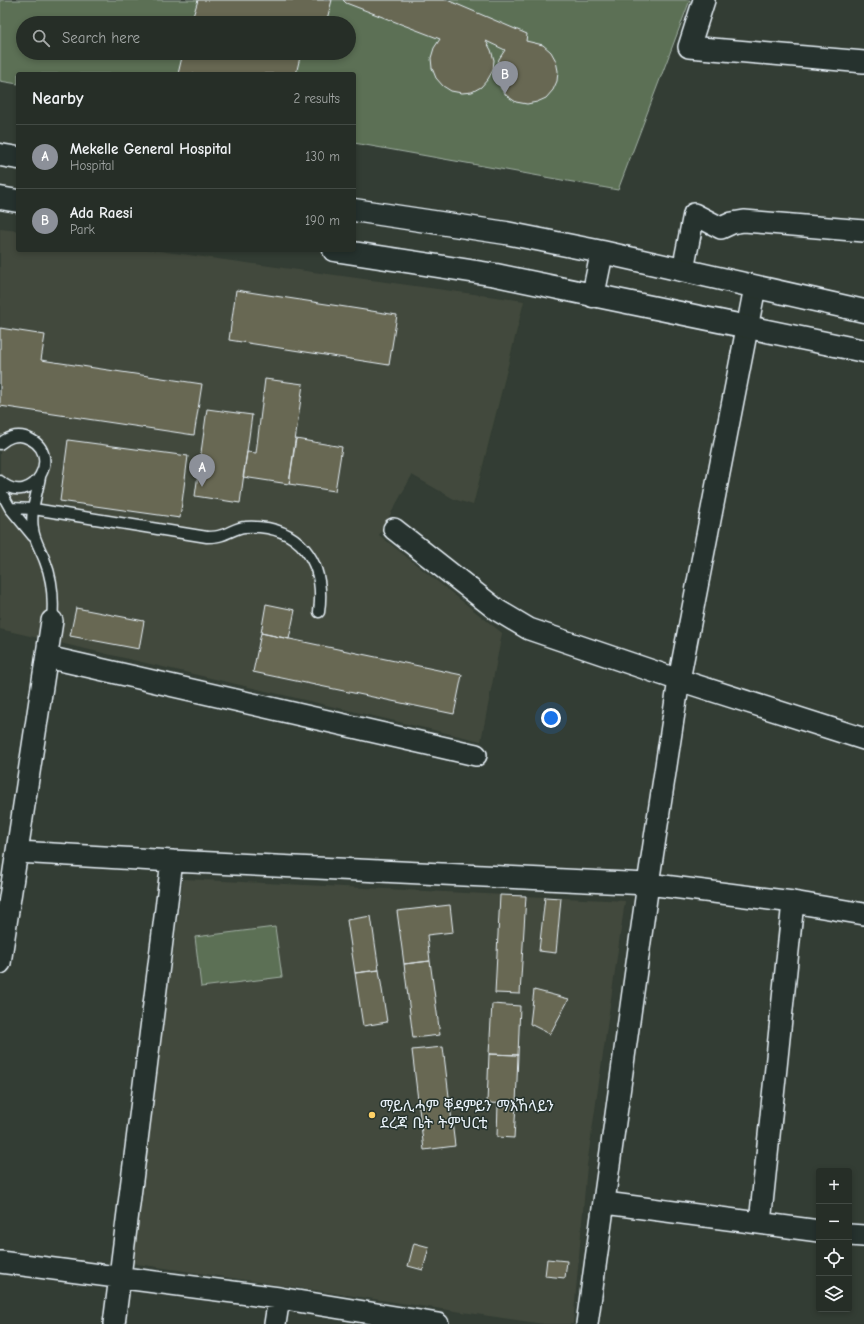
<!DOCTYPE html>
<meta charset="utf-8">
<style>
body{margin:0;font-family:"Comic Neue","Noto Sans Ethiopic",sans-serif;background:#323a33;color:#f1f3f6}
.controls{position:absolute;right:12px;bottom:12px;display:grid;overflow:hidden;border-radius:4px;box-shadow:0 2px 6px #0003}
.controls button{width:36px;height:36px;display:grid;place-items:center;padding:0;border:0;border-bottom:1px solid #424a44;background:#262e27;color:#f1f3f6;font:20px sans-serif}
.you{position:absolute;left:551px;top:718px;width:14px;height:14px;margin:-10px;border:3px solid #fff;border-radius:50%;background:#1a73e8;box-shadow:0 0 0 6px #1a73e833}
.badge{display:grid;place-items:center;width:26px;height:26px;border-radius:50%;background:#8c9099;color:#fff;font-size:13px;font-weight:700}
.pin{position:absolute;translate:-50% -33px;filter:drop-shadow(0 1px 2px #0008)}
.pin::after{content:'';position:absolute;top:21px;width:14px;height:12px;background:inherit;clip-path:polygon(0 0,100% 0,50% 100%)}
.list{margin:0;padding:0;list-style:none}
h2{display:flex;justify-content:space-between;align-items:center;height:52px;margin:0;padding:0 16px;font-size:17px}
h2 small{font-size:13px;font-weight:400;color:#a4a8a7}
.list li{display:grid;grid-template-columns:26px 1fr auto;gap:12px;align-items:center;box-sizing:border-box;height:64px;padding:0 16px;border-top:1px solid #424a44}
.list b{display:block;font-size:15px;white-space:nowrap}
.list p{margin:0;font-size:13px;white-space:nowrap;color:#a4a8a7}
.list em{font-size:13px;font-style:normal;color:#a4a8a7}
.icon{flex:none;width:22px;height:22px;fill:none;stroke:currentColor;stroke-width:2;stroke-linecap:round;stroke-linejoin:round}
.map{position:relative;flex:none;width:864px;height:1324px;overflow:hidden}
.search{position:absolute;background:#262e27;box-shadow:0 2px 6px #0003;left:16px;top:16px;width:340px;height:44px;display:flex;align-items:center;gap:10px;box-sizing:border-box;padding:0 14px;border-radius:22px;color:#a4a8a7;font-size:15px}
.panel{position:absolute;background:#262e27;box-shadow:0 2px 6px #0003;left:16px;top:72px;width:340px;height:180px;border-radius:4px}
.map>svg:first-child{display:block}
.built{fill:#434a3d}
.green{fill:#5c7054;stroke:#a2b0a6;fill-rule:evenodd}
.building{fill:#676752;stroke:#e8f1f8}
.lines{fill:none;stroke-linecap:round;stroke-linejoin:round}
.lane-casing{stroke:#e8f1f8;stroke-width:13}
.street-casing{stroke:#e8f1f8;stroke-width:24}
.primary-casing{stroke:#e8f1f8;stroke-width:25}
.lane{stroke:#26332d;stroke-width:10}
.street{stroke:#26332d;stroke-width:21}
.primary{stroke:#26332d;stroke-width:22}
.poi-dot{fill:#ffd166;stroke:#26332d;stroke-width:1.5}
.labels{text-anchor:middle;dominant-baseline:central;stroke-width:3;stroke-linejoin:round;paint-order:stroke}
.poi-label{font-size:15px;fill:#e8f1f8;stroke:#26332d;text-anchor:start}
</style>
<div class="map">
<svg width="864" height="1324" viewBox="0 0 864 1324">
<rect width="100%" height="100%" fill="#333d34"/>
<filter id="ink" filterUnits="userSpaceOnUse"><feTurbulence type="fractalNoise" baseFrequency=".025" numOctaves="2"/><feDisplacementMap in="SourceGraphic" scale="8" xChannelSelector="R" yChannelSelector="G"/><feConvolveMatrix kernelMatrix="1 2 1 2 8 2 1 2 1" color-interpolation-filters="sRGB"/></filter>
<g filter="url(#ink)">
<path class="built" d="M0,229L18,231V250H152L524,301L473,505L454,499L412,475L379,535L502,633L481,741L0,629Z
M183,879L625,901L587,1165L573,1324H544L131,1263Z"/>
<path class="green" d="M0,0H690L618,190L354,143V74H18V84L0,81ZM23,23H349V53H23Z
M275,927L282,977L201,987L195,937Z"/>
<path class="building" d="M198,0H332L326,23H191Z
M343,0H447L527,34L526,41L543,45L551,52L556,61L558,71L557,81L553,90L546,98L537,102L527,104L516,102L507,96L501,89L497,79L496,69L499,59L505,50L486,41L491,50L494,60L493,70L488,79L481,87L472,92L462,93L451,91L443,86L436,78L432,68L431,58L434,48L440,39L346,3Z
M183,53H301L296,74H178Z
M236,290L397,315L389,365L229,340Z
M0,328L45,335L41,360L202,384L194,435L0,406Z
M265,379L303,384L289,484L243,477L247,452L256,453Z
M207,409L252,415L240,503L195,496Z
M296,439L342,447L335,491L289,484Z
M68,440L188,456L180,518L60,501Z
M266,604L295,610L289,639L261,633Z
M76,608L144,621L139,649L70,636Z
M261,633L462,675L454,714L253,672Z
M500,895L526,896L520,994L495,993Z
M545,897L561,898L556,953L539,951Z
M450,905L453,932L427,935L430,961L404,964L397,911Z
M371,916L379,970L355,973L347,920Z
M430,961L440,1035L413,1038L404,964Z
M379,970L387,1022L363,1026L355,973Z
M534,990L569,999L550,1034L530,1024Z
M492,1004L520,1006L518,1055L489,1054Z
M443,1047L455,1146L424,1150L412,1050Z
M489,1054L518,1055L516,1104L487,1103Z
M498,1103L516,1104L514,1138L497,1137Z
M414,1243L429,1247L423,1270L408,1266Z
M547,1259L567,1261L565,1278L545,1276Z"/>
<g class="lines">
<g class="lane-casing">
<path id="lane" d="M0,444C6,438 16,434 25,437C67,451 32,511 0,481
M40,477C37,494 30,512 33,529C34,540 41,550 45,561C53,581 54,600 52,621
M0,490L10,508L33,536
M10,508L34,509L207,537C212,537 217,537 222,535C229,533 238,527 245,527C299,524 326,561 319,612"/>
</g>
<g class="street-casing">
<path id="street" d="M704,0L689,47L864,62
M683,270L694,214L721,228L732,223L744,221L864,231
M394,529L497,610L529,629L679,680L864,739
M47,657L476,755
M18,852L172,861L648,884L793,902L864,914
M0,963L52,621
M605,1203L819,1231
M760,1223L793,902
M849,1235L864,1236
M0,1262L279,1298L438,1324
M114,1324L172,861
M275,1324L279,1298
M587,1324L648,884L679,680L755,287"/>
</g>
<g class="primary-casing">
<path id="primary" d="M0,155L18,158
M0,198L18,201
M354,210L506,233L602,252L864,311
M334,250L496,275L864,351
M593,296L602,252"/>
</g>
<use href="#lane" class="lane"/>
<use href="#street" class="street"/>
<use href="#primary" class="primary"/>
</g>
</g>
<circle class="poi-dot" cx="372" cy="1115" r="4"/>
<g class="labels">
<g class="poi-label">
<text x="380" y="1106">ማይሊሓም ቐዳምይን ማእኸላይን<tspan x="380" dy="17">ደረጃ ቤት ትምህርቲ</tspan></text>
</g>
</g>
</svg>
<div class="controls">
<button>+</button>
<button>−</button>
<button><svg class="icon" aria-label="locate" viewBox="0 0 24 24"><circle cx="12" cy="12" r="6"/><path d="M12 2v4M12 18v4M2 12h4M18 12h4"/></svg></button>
<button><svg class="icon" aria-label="layers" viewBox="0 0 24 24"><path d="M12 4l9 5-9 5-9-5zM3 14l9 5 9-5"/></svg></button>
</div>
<div class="you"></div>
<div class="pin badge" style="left:202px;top:487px">A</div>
<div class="pin badge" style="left:505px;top:94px">B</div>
<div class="search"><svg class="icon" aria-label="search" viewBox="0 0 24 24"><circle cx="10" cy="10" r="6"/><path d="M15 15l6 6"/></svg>Search here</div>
<section class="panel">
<h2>Nearby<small>2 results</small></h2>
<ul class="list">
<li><span class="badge">A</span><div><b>Mekelle General Hospital</b><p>Hospital</p></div><em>130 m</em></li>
<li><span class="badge">B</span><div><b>Ada Raesi</b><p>Park</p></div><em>190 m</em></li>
</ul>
</section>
</div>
